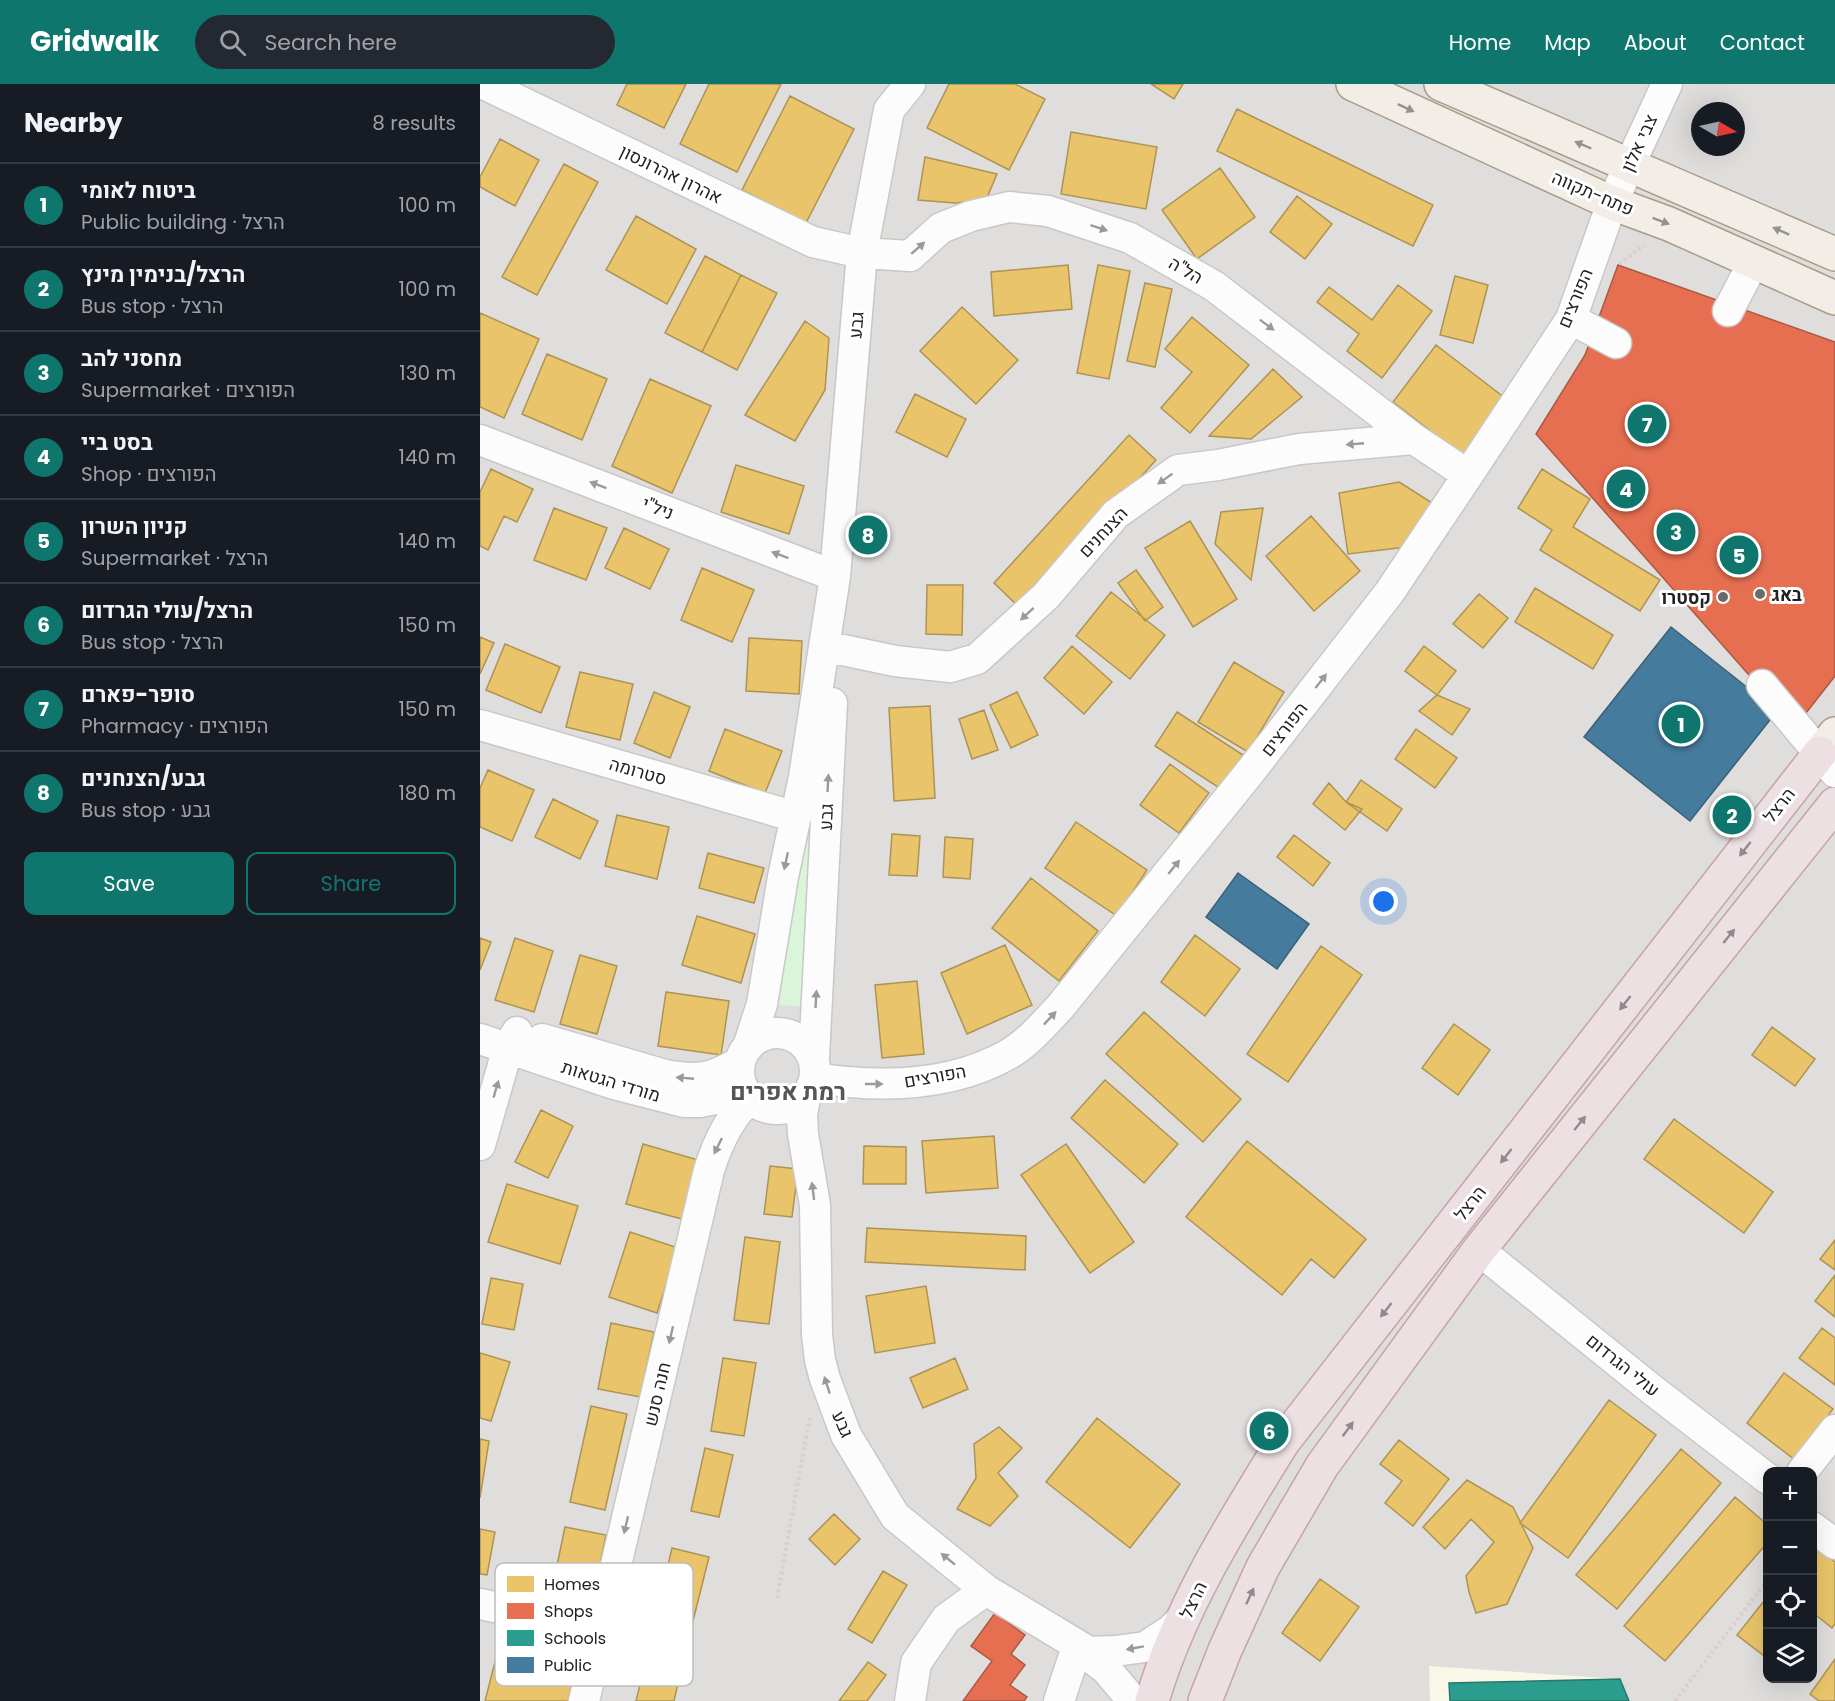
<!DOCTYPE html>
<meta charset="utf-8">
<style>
body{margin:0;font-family:Poppins,Heebo,sans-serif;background:#242831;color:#f1f3f6}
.controls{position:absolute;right:18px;bottom:18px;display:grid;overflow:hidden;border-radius:12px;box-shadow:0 6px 24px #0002}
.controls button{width:54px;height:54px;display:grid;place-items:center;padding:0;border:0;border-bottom:2px solid #363941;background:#171b24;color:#f1f3f6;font:30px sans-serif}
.compass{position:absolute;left:1211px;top:18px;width:54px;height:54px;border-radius:50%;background:#171b24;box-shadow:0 6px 24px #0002;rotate:99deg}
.you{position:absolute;left:904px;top:818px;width:21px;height:21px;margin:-15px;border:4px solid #fff;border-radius:50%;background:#1a73e8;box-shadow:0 0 0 9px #1a73e833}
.badge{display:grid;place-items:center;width:39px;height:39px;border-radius:50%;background:#0f766e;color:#fff;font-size:20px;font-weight:700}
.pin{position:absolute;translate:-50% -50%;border:3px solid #fff;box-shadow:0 2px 6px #0006}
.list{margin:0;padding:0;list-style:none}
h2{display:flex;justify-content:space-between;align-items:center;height:78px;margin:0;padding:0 24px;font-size:26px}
h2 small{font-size:20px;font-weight:400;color:#9ea1a6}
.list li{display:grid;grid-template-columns:39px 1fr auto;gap:18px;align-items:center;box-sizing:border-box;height:84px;padding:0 24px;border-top:2px solid #363941}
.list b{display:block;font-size:22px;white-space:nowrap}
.list p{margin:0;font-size:20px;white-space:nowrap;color:#9ea1a6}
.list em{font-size:20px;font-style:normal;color:#9ea1a6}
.actions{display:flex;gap:12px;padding:18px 24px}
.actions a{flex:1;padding:14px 0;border:2px solid #0f766e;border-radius:12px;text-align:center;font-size:21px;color:#0f766e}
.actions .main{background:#0f766e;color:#fff}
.icon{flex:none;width:33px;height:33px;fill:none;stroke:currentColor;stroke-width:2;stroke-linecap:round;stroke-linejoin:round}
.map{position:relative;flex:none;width:1355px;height:1617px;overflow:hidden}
header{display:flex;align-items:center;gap:36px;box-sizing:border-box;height:84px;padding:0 30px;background:#0f766e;color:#fff}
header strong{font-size:28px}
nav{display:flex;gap:33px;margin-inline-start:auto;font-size:21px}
.search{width:420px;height:54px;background:#242831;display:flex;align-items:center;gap:15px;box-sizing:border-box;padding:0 21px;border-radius:33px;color:#9ea1a6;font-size:22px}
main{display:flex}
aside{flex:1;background:#171b24}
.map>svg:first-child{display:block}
.residential{fill:#dfdedc;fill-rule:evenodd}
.education{fill:#f8f7e8}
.park{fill:#daf5da}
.homes{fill:#e9c46a;stroke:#ad9354;stroke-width:1.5}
.shops{fill:#e76f51;stroke:#ac5843;stroke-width:1.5}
.schools{fill:#2a9d8f;stroke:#28786e;stroke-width:1.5}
.public{fill:#457b9d;stroke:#3a6078;stroke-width:1.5}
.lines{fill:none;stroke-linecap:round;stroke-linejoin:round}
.minor-casing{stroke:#c9c8c7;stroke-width:33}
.major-casing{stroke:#a79c86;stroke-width:36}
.highway-casing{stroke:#c5a2ac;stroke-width:36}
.path{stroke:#dccecd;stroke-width:4;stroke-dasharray:3 3;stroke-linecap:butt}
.minor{stroke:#fdfcfc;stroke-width:30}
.major{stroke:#f3ede7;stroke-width:33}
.highway{stroke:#ece0e2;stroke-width:33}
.oneway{fill:#95928e}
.oneway2{fill:#9a9a9a}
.oneway3{fill:#918a8c}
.poi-dot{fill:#6a6968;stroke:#fff;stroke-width:2}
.labels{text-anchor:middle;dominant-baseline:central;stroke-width:6;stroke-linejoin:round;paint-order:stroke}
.street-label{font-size:18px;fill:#222;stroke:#fff}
.poi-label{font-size:18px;font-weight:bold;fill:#222;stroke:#fff;text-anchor:start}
.district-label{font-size:24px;font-weight:bold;fill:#555;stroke:#fff}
.key{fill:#fff;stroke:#bdbdbd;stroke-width:1.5}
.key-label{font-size:16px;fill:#222}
</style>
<header>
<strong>Gridwalk</strong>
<div class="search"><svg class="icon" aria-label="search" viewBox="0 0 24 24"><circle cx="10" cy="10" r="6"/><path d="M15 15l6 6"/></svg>Search here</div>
<nav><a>Home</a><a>Map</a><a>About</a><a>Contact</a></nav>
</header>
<main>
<aside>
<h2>Nearby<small>8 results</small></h2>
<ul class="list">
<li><span class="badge">1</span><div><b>ביטוח לאומי</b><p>Public building · הרצל</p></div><em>100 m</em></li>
<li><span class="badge">2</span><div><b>הרצל/בנימין מינץ</b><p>Bus stop · הרצל</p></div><em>100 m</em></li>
<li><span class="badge">3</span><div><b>מחסני להב</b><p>Supermarket · הפורצים</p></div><em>130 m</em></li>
<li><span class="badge">4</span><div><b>בסט ביי</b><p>Shop · הפורצים</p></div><em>140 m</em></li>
<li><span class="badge">5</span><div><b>קניון השרון</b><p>Supermarket · הרצל</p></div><em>140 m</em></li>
<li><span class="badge">6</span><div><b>הרצל/עולי הגרדום</b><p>Bus stop · הרצל</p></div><em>150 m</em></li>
<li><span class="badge">7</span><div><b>סופר-פארם</b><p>Pharmacy · הפורצים</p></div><em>150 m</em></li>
<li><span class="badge">8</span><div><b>גבע/הצנחנים</b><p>Bus stop · גבע</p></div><em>180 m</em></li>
</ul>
<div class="actions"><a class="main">Save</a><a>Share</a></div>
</aside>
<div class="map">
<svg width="1355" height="1617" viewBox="0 0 1355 1617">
<rect width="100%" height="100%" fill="#f0eeeb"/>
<path class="residential" d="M0,0H1355V1617H0ZM1220,27H1256V63H1220ZM1288,1388H1332V1594H1288Z"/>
<path class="education" d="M949,1582L1140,1595L1149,1617H950Z"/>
<path class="park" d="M339,682L327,923L292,920Z"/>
<path class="homes" d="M147,0H206L184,44L137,21Z
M229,0H301L257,88L200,60Z
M469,0H535L565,15L529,86L447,44Z
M671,0H703L694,15Z
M310,12L374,45L326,139L262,106Z
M757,25L953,121L933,162L737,67Z
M591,48L677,63L666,125L581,110Z
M20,55L59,76L35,122L0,103V93Z
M445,73L517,90L506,116L475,119L438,116Z
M84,80L118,98L57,211L22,193Z
M740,84L775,133L717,175L682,126Z
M817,112L852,140L825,175L790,148Z
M156,132L216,165L187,220L126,186Z
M225,172L261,191L222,268L185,249Z
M588,181L592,225L514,232L511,188Z
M618,181L650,187L629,295L597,289Z
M261,191L297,209L257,286L222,268Z
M975,192L1008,201L993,259L960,251Z
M665,199L692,205L675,283L647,277Z
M918,201L952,227L902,294L867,267L879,250L837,218L849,203L892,236Z
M482,223L538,276L496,320L440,267Z
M0,229L59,255L24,334L0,323Z
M712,233L769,281L710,349L681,324L712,288L685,265Z
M325,237L349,254L345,306L315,357L265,331Z
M956,261L1030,318L987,375L913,318Z
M67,270L127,295L102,356L42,330Z
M793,285L822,313L771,355L729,352Z
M170,295L231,322L192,409L132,382Z
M435,310L486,335L467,373L416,348Z
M649,351L676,376L541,525L514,499Z
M256,381L324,402L309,450L241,428Z
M11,385L53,405L37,438L24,432L8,466L0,462V408Z
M1062,385L1110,415L1093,443L1180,496L1160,527L1060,466L1072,446L1038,424Z
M919,398L957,422L935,462L868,470L859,409Z
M74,424L127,444L106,496L54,476Z
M783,424L771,496L735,460L741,428Z
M831,432L880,487L834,527L786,472Z
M710,437L757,515L713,543L665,464Z
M144,444L189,465L170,505L125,484Z
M222,484L274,506L252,558L201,536Z
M656,486L683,523L665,537L638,499Z
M447,501H483L482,551L446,550Z
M1055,504L1133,551L1113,585L1035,538Z
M631,508L685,551L650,595L596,552Z
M999,510L1028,534L1003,564L973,540Z
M0,553L14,559L0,590Z
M269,554L322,557L319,610L266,607Z
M25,560L80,583L61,629L6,606Z
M592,562L632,598L604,630L564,594Z
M944,562L976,587L957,611L925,587Z
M754,578L804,608L768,668L718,638Z
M100,588L153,600L140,656L86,643Z
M174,608L210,623L190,674L154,659Z
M537,608L558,651L531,664L510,621Z
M957,611L990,625L972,651L939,627Z
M450,622L455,714L414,717L409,624Z
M504,626L518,666L492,675L479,635Z
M697,628L763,671L741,705L675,662Z
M245,645L302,667L285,709L229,687Z
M936,645L977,674L955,704L915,675Z
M690,680L729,709L699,749L660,721Z
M8,686L54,706L32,757L0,743V704Z
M881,696L922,725L907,747L866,718Z
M849,699L866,718L882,725L865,746L833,720Z
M73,715L118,737L100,775L55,753Z
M137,731L189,743L177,795L125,782Z
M596,738L667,786L637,832L565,784Z
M412,750L440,752L437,792L409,791Z
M814,751L850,779L833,802L797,773Z
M465,753L493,755L490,795L463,793Z
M228,769L284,784L274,819L219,804Z
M551,794L618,847L579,897L512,844Z
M217,832L275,850L261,899L202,881Z
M715,851L760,885L725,932L681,898Z
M0,854L11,858L0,886Z
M35,854L73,867L54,928L15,916Z
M525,861L552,921L487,950L461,889Z
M841,862L882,891L808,998L767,970Z
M100,871L137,882L117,950L80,940Z
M437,897L444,970L402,974L395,901Z
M186,908L249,917L241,971L178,962Z
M664,928L761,1015L723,1058L626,970Z
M974,940L1010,966L978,1011L942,984Z
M1292,943L1335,975L1315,1002L1272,971Z
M625,996L698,1060L664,1099L591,1034Z
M61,1026L93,1042L68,1094L35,1078Z
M1194,1035L1293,1108L1264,1149L1164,1075Z
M514,1052L518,1104L446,1109L442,1057Z
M767,1057L886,1155L854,1194L831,1175L802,1211L706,1133Z
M163,1060L218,1076L202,1135L146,1120Z
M586,1060L654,1158L610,1189L541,1091Z
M384,1062L426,1063V1100H383Z
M290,1082L318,1085L312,1133L284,1130Z
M27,1100L98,1122L80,1180L8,1158Z
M387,1144L546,1152L545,1186L385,1178Z
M150,1148L198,1164L177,1229L129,1213Z
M265,1153L300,1158L289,1240L254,1236Z
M1355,1156V1186L1340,1175Z
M1355,1191V1233L1335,1217Z
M11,1194L43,1200L34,1246L2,1240Z
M446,1202L455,1259L395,1269L386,1212Z
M131,1239L174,1248L160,1313L118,1305Z
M1342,1244L1355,1254V1301L1319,1274Z
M0,1269L30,1278L11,1337L0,1334Z
M243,1274L276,1279L264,1352L231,1347Z
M475,1274L488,1305L443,1324L430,1294Z
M1304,1289L1353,1325L1315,1376L1267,1339Z
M1129,1316L1176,1351L1088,1474L1040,1439Z
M111,1322L147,1330L125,1426L90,1418Z
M617,1334L700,1400L650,1464L566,1398Z
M519,1343L542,1364L518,1389L538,1412L510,1442L477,1425L496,1394L494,1360Z
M0,1355L9,1357L0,1414Z
M919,1356L969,1395L933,1442L905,1419L922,1397L900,1380Z
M225,1364L253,1371L239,1433L211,1427Z
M1201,1365L1241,1399L1137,1525L1096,1491Z
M987,1396L1033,1423L1053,1464L1027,1520L996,1529L989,1508L986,1492L1014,1458L991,1435L965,1465L943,1443Z
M1255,1413L1288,1441V1458L1185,1577L1144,1542Z
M354,1430L380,1455L355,1481L329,1455Z
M85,1443L126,1451L111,1523L70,1515Z
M0,1445L15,1448L7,1491L0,1490Z
M1332,1461L1355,1478V1540L1352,1544L1332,1528Z
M192,1464L229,1473L209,1553L173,1544Z
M403,1487L427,1501L392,1559L368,1545Z
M840,1495L879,1523L840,1577L802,1549Z
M1288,1512V1575L1257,1551Z
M168,1568L203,1577L194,1617H156Z
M17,1570L94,1588L88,1617H5Z
M1355,1575V1617H1339L1330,1610Z
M388,1578L406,1591L387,1617H359Z"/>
<path class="shops" d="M1138,181L1355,258V592L1315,643L1056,350L1105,271Z
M515,1529L545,1551L531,1570L545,1581L530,1601L547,1613L544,1617H483L512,1577L491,1562Z"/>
<path class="schools" d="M1140,1595L1149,1617H970L969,1599Z"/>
<path class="public" d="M1191,543L1297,627L1210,737L1104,653Z
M758,789L829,840L797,885L726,833Z"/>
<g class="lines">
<g class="minor-casing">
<path id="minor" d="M4,0L333,158L382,169L430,172L461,144L491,132L529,123L568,127L650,154L734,202L934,355L988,391
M1248,227L1274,177
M1091,235L1136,259
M0,356L355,492
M344,562L415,577L470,583L497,575L566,512L636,430L698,386L738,381L819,365L934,355
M1282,601L1355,688
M0,641L316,733
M259 987a38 38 0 1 1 76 0a38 38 0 1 1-76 0Z
M0,955L134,1000L204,1018H220L266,1009
M62,955L185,991C219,997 230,995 260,978
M269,960L282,920L303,793L324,693L355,492L382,169L409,26L430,0
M334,973L352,619
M335,994C400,1004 471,1003 529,970C549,958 564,940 580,923L770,688L909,509L988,391L1091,235L1132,119L1187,0
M325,1014L322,1031L323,1050L335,1121L337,1251L340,1276L345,1295L366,1351L415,1432L506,1506L609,1568L635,1567L665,1563L691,1546L703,1534
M0,1061L28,964L37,948
M999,1166L1170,1304L1288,1395
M1322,1388L1355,1346
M1332,1443L1355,1460
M0,1520L122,1546
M104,1617L229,1086C237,1061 250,1031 271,1014
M430,1617L436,1579L466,1535L506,1506
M579,1617L597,1563L626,1585L653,1617"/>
</g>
<g class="major-casing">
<path id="major" d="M873,0L1132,119L1189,140L1355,214
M961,0L1355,170
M1340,669L1355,650"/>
</g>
<g class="highway-casing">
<path id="highway" d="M672,1617C699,1524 752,1440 803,1358L1340,669
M725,1617L745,1566L783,1483L842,1382L999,1166L1355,720"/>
</g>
<path class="path" d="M1139,180L1164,161
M297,1514L330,1332
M1195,1617L1288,1495"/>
<use href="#minor" class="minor"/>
<use href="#major" class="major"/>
<use href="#highway" class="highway"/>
</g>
<defs><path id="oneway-solid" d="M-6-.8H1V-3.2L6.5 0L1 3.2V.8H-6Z" transform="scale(1.5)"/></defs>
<g class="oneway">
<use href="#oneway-solid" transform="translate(926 24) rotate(25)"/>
<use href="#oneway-solid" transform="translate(1103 61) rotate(-157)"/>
<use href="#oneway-solid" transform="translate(1181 137) rotate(21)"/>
<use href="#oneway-solid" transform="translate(1301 147) rotate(-156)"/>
</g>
<g class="oneway2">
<use href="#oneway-solid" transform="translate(619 144) rotate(18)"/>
<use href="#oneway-solid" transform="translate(438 164) rotate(-41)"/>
<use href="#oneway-solid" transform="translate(787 241) rotate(37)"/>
<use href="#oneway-solid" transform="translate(875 360) rotate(175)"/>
<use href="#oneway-solid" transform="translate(685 395) rotate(145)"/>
<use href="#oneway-solid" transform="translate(118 401) rotate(-159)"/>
<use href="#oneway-solid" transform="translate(300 471) rotate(-159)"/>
<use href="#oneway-solid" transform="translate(547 530) rotate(137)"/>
<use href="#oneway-solid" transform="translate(841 597) rotate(-52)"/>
<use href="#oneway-solid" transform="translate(348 699) rotate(-87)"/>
<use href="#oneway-solid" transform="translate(306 777) rotate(102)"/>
<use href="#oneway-solid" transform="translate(694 783) rotate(-51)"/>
<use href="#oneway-solid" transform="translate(336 915) rotate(-87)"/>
<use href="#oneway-solid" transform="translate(570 934) rotate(-47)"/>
<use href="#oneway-solid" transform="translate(205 994) rotate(-175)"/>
<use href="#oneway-solid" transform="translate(394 1000)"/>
<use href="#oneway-solid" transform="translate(16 1005) rotate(-74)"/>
<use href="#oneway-solid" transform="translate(238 1062) rotate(116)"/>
<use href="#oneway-solid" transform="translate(333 1107) rotate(-97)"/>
<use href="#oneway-solid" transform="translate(191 1251) rotate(103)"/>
<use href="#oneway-solid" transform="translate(347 1301) rotate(-108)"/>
<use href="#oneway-solid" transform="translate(146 1441) rotate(103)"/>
<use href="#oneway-solid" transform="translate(468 1475) rotate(-141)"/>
<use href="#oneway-solid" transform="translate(655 1564) rotate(170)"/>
</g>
<g class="oneway3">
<use href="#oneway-solid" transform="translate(1265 765) rotate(128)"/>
<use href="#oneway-solid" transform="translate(1249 852) rotate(-51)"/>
<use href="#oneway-solid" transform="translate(1145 919) rotate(128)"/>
<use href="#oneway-solid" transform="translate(1100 1039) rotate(-51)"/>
<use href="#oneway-solid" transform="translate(1026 1072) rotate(128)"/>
<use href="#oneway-solid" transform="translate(906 1226) rotate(128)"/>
<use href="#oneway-solid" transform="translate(868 1345) rotate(-54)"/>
<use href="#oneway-solid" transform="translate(770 1512) rotate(-65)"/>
</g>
<g class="poi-dot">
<circle cx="1280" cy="510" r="6"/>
<circle cx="1243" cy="513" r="6"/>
</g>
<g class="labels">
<g class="street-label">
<text transform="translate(1159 59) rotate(-65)">צבי אלון</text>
<text transform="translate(191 90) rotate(26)">אהרון אהרונסון</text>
<text transform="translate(1113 109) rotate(23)">פתח-תקווה</text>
<text transform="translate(706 186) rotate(30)">הל"ה</text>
<text transform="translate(1095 214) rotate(-67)">הפורצים</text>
<text transform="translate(376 241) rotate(-85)">גבע</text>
<text transform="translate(178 424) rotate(21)">ניל"י</text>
<text transform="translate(623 448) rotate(-47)">הצנחנים</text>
<text transform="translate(804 645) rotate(-52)">הפורצים</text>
<text transform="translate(158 687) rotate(16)">סטרומה</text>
<text transform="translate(1299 721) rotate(-52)">הרצל</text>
<text transform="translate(346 733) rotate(-87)">גבע</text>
<text transform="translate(455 992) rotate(-10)">הפורצים</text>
<text transform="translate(131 997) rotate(17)">מורדי הגטאות</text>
<text transform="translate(990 1119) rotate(-52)">הרצל</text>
<text transform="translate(1143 1281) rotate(39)">עולי הגרדום</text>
<text transform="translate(177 1310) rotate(-77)">חנה סנש</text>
<text transform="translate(363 1340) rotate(67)">גבע</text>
<text transform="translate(713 1516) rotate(-64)">הרצל</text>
</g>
<g class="poi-label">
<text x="1292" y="510">באג</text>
<text x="1231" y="513" text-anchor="end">קסטרו</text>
</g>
<g class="district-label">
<text x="308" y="1007">רמת אפרים</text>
</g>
</g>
<rect x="15" y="1479" width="198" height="123" rx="9" class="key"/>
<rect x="27" y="1492" width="27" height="16" fill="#e9c46a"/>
<rect x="27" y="1519" width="27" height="16" fill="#e76f51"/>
<rect x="27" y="1546" width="27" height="16" fill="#2a9d8f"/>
<rect x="27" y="1573" width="27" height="16" fill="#457b9d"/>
<g class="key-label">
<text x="64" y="1506">Homes</text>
<text x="64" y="1533">Shops</text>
<text x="64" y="1560">Schools</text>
<text x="64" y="1587">Public</text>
</g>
</svg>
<div class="controls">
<button>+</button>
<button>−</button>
<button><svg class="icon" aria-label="locate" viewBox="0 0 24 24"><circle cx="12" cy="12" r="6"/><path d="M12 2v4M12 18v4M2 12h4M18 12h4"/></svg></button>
<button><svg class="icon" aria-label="layers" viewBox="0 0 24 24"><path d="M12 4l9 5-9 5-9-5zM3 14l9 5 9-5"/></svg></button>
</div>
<svg class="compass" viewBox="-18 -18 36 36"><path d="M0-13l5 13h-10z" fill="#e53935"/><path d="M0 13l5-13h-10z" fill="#9ea1a6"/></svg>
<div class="you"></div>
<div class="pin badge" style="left:1201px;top:640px">1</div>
<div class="pin badge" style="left:1252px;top:731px">2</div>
<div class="pin badge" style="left:1196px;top:448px">3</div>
<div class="pin badge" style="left:1146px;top:405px">4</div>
<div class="pin badge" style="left:1259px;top:471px">5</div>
<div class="pin badge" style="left:789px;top:1347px">6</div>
<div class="pin badge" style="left:1167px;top:340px">7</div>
<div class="pin badge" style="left:388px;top:451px">8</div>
</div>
</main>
